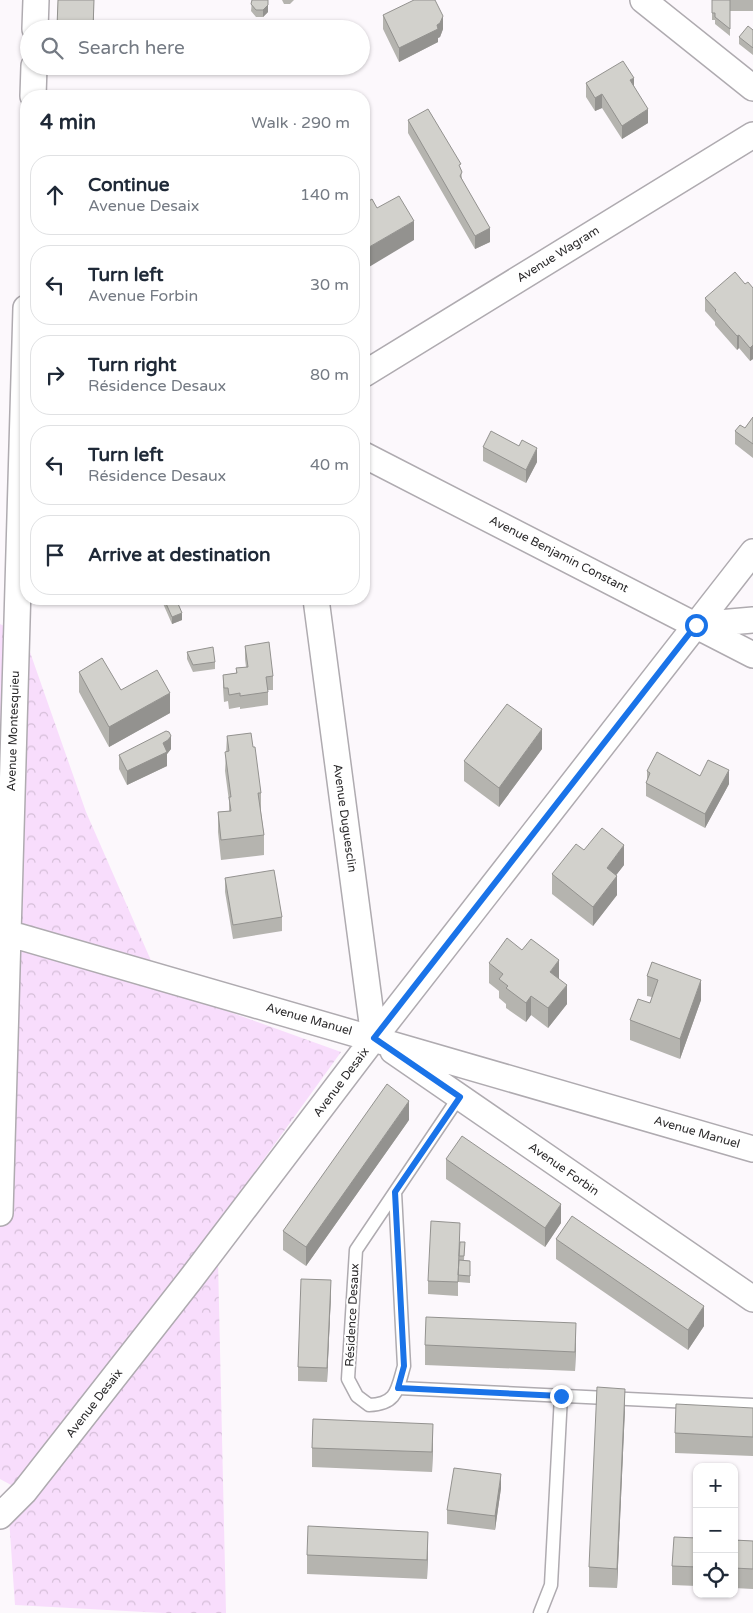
<!DOCTYPE html>
<meta charset="utf-8">
<style>
body{margin:0;font-family:"Varela Round",sans-serif;background:#f2f2f3;color:#1f2937}
.controls{position:absolute;right:15px;bottom:15px;display:grid;overflow:hidden;border-radius:10px;box-shadow:0 1px 4px #0004}
.controls button{width:45px;height:45px;display:grid;place-items:center;padding:0;border:0;border-bottom:1px solid #e0e1e3;background:#fff;color:#1f2937;font:25px sans-serif}
.stop{position:absolute;width:15px;height:15px;margin:-11px;border:4px solid #1a73e8;border-radius:50%;background:#fff}
.stop.end{background:#1a73e8;border-color:#fff;box-shadow:0 1px 5px #0008}
.list{margin:0;padding:0;list-style:none}
h2{display:flex;justify-content:space-between;align-items:center;height:65px;margin:0;padding:0 20px;font-size:21px}
h2 small{font-size:16px;font-weight:400;color:#747a83}
.list li{display:grid;grid-template-columns:32px 1fr auto;gap:15px;align-items:center;box-sizing:border-box;height:80px;margin:0 10px 10px;padding:0 10px;border:1px solid #e0e1e3;border-radius:20px}
.list b{display:block;font-size:19px;white-space:nowrap}
.list p{margin:0;font-size:16px;white-space:nowrap;color:#747a83}
.list em{font-size:16px;font-style:normal;color:#747a83}
.icon{flex:none;width:28px;height:28px;fill:none;stroke:currentColor;stroke-width:2;stroke-linecap:round;stroke-linejoin:round}
.map{position:relative;flex:none;width:753px;height:1613px;overflow:hidden}
.search{position:absolute;background:#fff;box-shadow:0 1px 4px #0004;left:20px;top:20px;width:350px;height:55px;display:flex;align-items:center;gap:12px;box-sizing:border-box;padding:0 18px;border-radius:28px;color:#747a83;font-size:19px}
.panel{position:absolute;background:#fff;box-shadow:0 1px 4px #0004;left:20px;top:90px;width:350px;height:515px;border-radius:20px}
.map>svg:first-child{display:block}
.forest{fill:url(#forest-crowns)}
.lines{fill:none;stroke-linecap:round;stroke-linejoin:round}
.service-casing{stroke:#afabb0;stroke-width:15}
.minor-casing{stroke:#afabb0;stroke-width:28}
.service{stroke:#fff;stroke-width:12}
.minor{stroke:#fff;stroke-width:25}
.wall{fill:#b5b4af}
.shaded-wall{fill:#93928f}
.building{fill:#d2d1cc;stroke:#93928f}
.route{stroke:#1a73e8;stroke-width:6}
.labels{text-anchor:middle;dominant-baseline:central;stroke-width:4;stroke-linejoin:round;paint-order:stroke}
.street-label{font-size:12px;fill:#2b2a2b;stroke:#fff}
</style>
<div class="map">
<svg width="753" height="1613" viewBox="0 0 753 1613">
<defs>
<pattern id="forest-crowns" width="20" height="18" patternUnits="userSpaceOnUse" patternTransform="scale(1.25)"><rect width="20" height="18" fill="#f8ddfc"/><path d="M2 6a3 3 0 1 1 6 0M12 15a3 3 0 1 1 6 0" fill="none" stroke="#d5bed8"/></pattern>
</defs>
<rect width="100%" height="100%" fill="#fcf8fc"/>
<path class="forest" d="M0,624L24,635L86,812L163,988L341,1052L24,1492L0,1479Z
M218,1261L226,1613H163L15,1605L9,1518Z"/>
<g class="lines">
<g class="service-casing">
<path id="service" d="M395,1192L404,1366C397,1390 397,1404 369,1405L357,1396L348,1379L356,1250L459,1097
M398,1388L753,1405
M540,1613L551,1585L561,1396"/>
</g>
<g class="minor-casing">
<path id="minor" d="M643,0L753,88
M35,29L36,0
M33,96L34,66
M364,374L753,135
M364,455L753,655
M316,599L374,1038
M696,625L753,620
M0,931L753,1149
M393,1051L753,1299
M0,1213L26,308
M0,1516L24,1492L190,1280L374,1038L753,552"/>
</g>
<use href="#service" class="service"/>
<use href="#minor" class="minor"/>
</g>
<path class="wall" d="M58,0H94V29H57Z
M252,0L268,6V12L263,17H256L251,11Z
M282,0H294L290,4H284Z
M712,0H753V11H730V36L715,24V20H712Z
M383,15L443,29L440,37L438,38V42L399,62L383,29Z
M753,30V55L739,44V37Z
M586,83L634,86L648,123L622,139L602,108L595,111L586,97Z
M408,120L461,169L462,179L490,242L475,249L408,133Z
M745,284L753,288V359L750,361L739,348L737,350L715,325V322L705,311V298Z
M753,417V458L735,444V431L745,428Z
M483,447L537,462L526,483L483,461Z
M161,599H176L182,620L172,624Z
M245,646L273,676V690H268V705L240,709V707L229,709L228,701L224,702L223,688V675L236,673V668L246,667L245,659Z
M187,652L215,662V669L193,672L187,659Z
M79,672L121,690L170,713L109,747L79,692Z
M227,736L261,793V812L264,835V855L221,860L218,832V812L229,811V801L225,771Z
M171,749L167,754V766L127,785L119,769V755Z
M542,749L499,807L464,781V761Z
M647,771L700,776L729,784L705,828L646,796V783L647,781Z
M584,850L624,865L616,875L617,895L593,926L552,894V874Z
M225,878L282,917V931L233,939L225,892Z
M652,962L701,1000L680,1059L630,1040V1020L650,1003L652,997L647,996V976Z
M489,963L559,979L567,1004L548,1028L531,1015L526,1022L506,1008V1004L499,998V991L489,983Z
M409,1120L306,1266L283,1250V1231Z
M446,1159L561,1223L545,1247L446,1179Z
M556,1239L704,1326L688,1350L556,1259Z
M460,1242H465L464,1260L470,1261V1283L458,1282V1280V1296L428,1294V1281Z
M331,1294L327,1382L298,1381V1367Z
M576,1343L575,1371L425,1365V1345Z
M625,1408L617,1588L589,1587V1567Z
M753,1408V1456L675,1453V1433Z
M433,1443L432,1472L312,1467V1448Z
M501,1488L495,1530L447,1524V1510Z
M697,1538V1586L672,1585V1566Z
M734,1540L753,1541V1589L734,1588Z
M428,1551L427,1579L307,1574V1555Z"/>
<path class="shaded-wall" d="M268,0V12L263,17V10Z
M443,16V29L440,37L438,38V42L399,62V48L437,25Z
M634,78V91L630,80Z
M602,94V108L595,111V98Z
M648,109V123L622,139V126Z
M414,221V240L364,270V250Z
M490,228V242L475,249V236Z
M739,335V348L737,350V336Z
M753,345V359L750,361V348Z
M537,448V462L526,483V470Z
M182,613V620L172,624V617Z
M170,693V713L109,747V727Z
M542,729V749L499,807V788Z
M171,736V749L167,754V766L127,785V771Z
M729,770V784L705,828V814Z
M624,845V865L607,887V868Z
M617,876V895L593,926V907Z
M559,960V980L550,972Z
M701,980V1000L680,1059V1039Z
M567,985V1004L548,1028V1008Z
M531,996V1015L526,1022V1003Z
M409,1101V1120L306,1266V1247Z
M561,1204V1223L545,1247V1228Z
M331,1280V1294L327,1382V1368Z
M704,1306V1326L688,1350V1330Z
M576,1323V1343L575,1371V1352Z
M625,1389V1408L617,1588V1569Z
M433,1424V1443L432,1472V1452Z
M501,1474V1488L495,1530V1516Z
M428,1532V1551L427,1579V1560Z"/>
<path class="building" d="M58,0H94L93,29H71V27H57Z
M252,0H268V5L263,10H256L251,4Z
M414,0H435L443,16L440,23L437,25L438,29L399,48L383,15Z
M712,0H730V29L715,17V13H712Z
M748,26L753,30V48L739,37Z
M623,61L634,78L630,80L648,109L622,126L602,94L595,98L586,83Z
M428,109L461,164L459,165L462,172L460,176L490,228L475,236L408,120Z
M399,196L414,221L364,250V204L372,199L377,208Z
M735,272L745,284L748,282L753,288V345L750,348L739,335L737,336L715,311L716,310L705,298Z
M753,417V444L735,431L740,425L745,428Z
M491,431L519,446L522,440L537,448L526,470L483,447Z
M164,599H176L182,613L172,617Z
M269,642L273,676L266,677L268,692L240,696V693L229,695L228,688H224L223,675L237,673L236,668L248,667L245,646Z
M213,647L215,662L193,665L187,652Z
M102,658L121,690L157,670L170,693L109,727L79,672Z
M507,704L542,729L499,788L464,761Z
M166,731L169,732L171,736L168,740L163,743L167,752L127,771L119,755Z
M251,733L253,747H255L261,793H258L264,835L221,840L218,812L231,811L229,797H231L225,752L229,751L227,736Z
M657,752L700,776L708,760L729,770L705,814L646,783L650,773L647,771Z
M602,828L624,845L607,868L617,876L593,907L552,874L576,844L584,850Z
M274,870L282,917L233,925L225,878Z
M507,938L522,950L531,939L559,960L550,972L567,985L548,1008L531,996L526,1003L506,988L508,986L499,979L503,974L489,963Z
M652,962L701,980L680,1039L630,1020L638,999L650,1003L658,980L647,976Z
M387,1084L409,1101L306,1247L283,1231Z
M462,1136L561,1204L545,1228L446,1159Z
M572,1216L704,1306L688,1330L556,1239Z
M431,1221L460,1223L458,1282L428,1281Z
M460,1242H465L464,1256H459Z
M459,1260L470,1261V1276L458,1275Z
M301,1279L331,1280L327,1368L298,1367Z
M426,1317L576,1323L575,1352L425,1345Z
M597,1387L625,1389L617,1569L589,1567Z
M676,1404L753,1408V1437L675,1433Z
M313,1419L433,1424L432,1452L312,1448Z
M454,1468L501,1474L495,1516L447,1510Z
M308,1526L428,1532L427,1560L307,1555Z
M674,1537L697,1538V1567L672,1566Z
M734,1540L753,1541V1569L734,1568Z"/>
<g class="lines">
<path class="route" d="M561,1396L398,1388L404,1366L395,1192L460,1097L374,1038L696,625"/>
</g>
<g class="labels">
<g class="street-label">
<text transform="translate(558 254) rotate(-32)">Avenue Wagram</text>
<text transform="translate(559 554) rotate(27)">Avenue Benjamin Constant</text>
<text transform="translate(13 731) rotate(-88)">Avenue Montesquieu</text>
<text transform="translate(345 818) rotate(82)">Avenue Duguesclin</text>
<text transform="translate(309 1019) rotate(16)">Avenue Manuel</text>
<text transform="translate(341 1082) rotate(-53)">Avenue Desaix</text>
<text transform="translate(697 1132) rotate(16)">Avenue Manuel</text>
<text transform="translate(564 1169) rotate(35)">Avenue Forbin</text>
<text transform="translate(352 1315) rotate(-87)">Résidence Desaux</text>
<text transform="translate(94 1403) rotate(-52)">Avenue Desaix</text>
</g>
</g>
</svg>
<div class="controls">
<button>+</button>
<button>−</button>
<button><svg class="icon" aria-label="locate" viewBox="0 0 24 24"><circle cx="12" cy="12" r="6"/><path d="M12 2v4M12 18v4M2 12h4M18 12h4"/></svg></button>
</div>
<div class="stop" style="left:696px;top:625px"></div>
<div class="stop end" style="left:561px;top:1396px"></div>
<div class="search"><svg class="icon" aria-label="search" viewBox="0 0 24 24"><circle cx="10" cy="10" r="6"/><path d="M15 15l6 6"/></svg>Search here</div>
<section class="panel">
<h2>4 min<small>Walk · 290 m</small></h2>
<ul class="list">
<li><svg class="icon" aria-label="ahead" viewBox="0 0 24 24"><path d="M12 20V5M6 11l6-6 6 6"/></svg><div><b>Continue</b><p>Avenue Desaix</p></div><em>140 m</em></li>
<li><svg class="icon" aria-label="left" viewBox="0 0 24 24"><path d="M17 20v-9H6M10 6l-5 5 5 5"/></svg><div><b>Turn left</b><p>Avenue Forbin</p></div><em>30 m</em></li>
<li><svg class="icon" aria-label="right" viewBox="0 0 24 24"><path d="M7 20v-9h11M14 6l5 5-5 5"/></svg><div><b>Turn right</b><p>Résidence Desaux</p></div><em>80 m</em></li>
<li><svg class="icon" aria-label="left" viewBox="0 0 24 24"><path d="M17 20v-9H6M10 6l-5 5 5 5"/></svg><div><b>Turn left</b><p>Résidence Desaux</p></div><em>40 m</em></li>
<li><svg class="icon" aria-label="arrive" viewBox="0 0 24 24"><path d="M6 21V4h12l-3 4 3 4H6"/></svg><div><b>Arrive at destination</b></div></li>
</ul>
</section>
</div>
